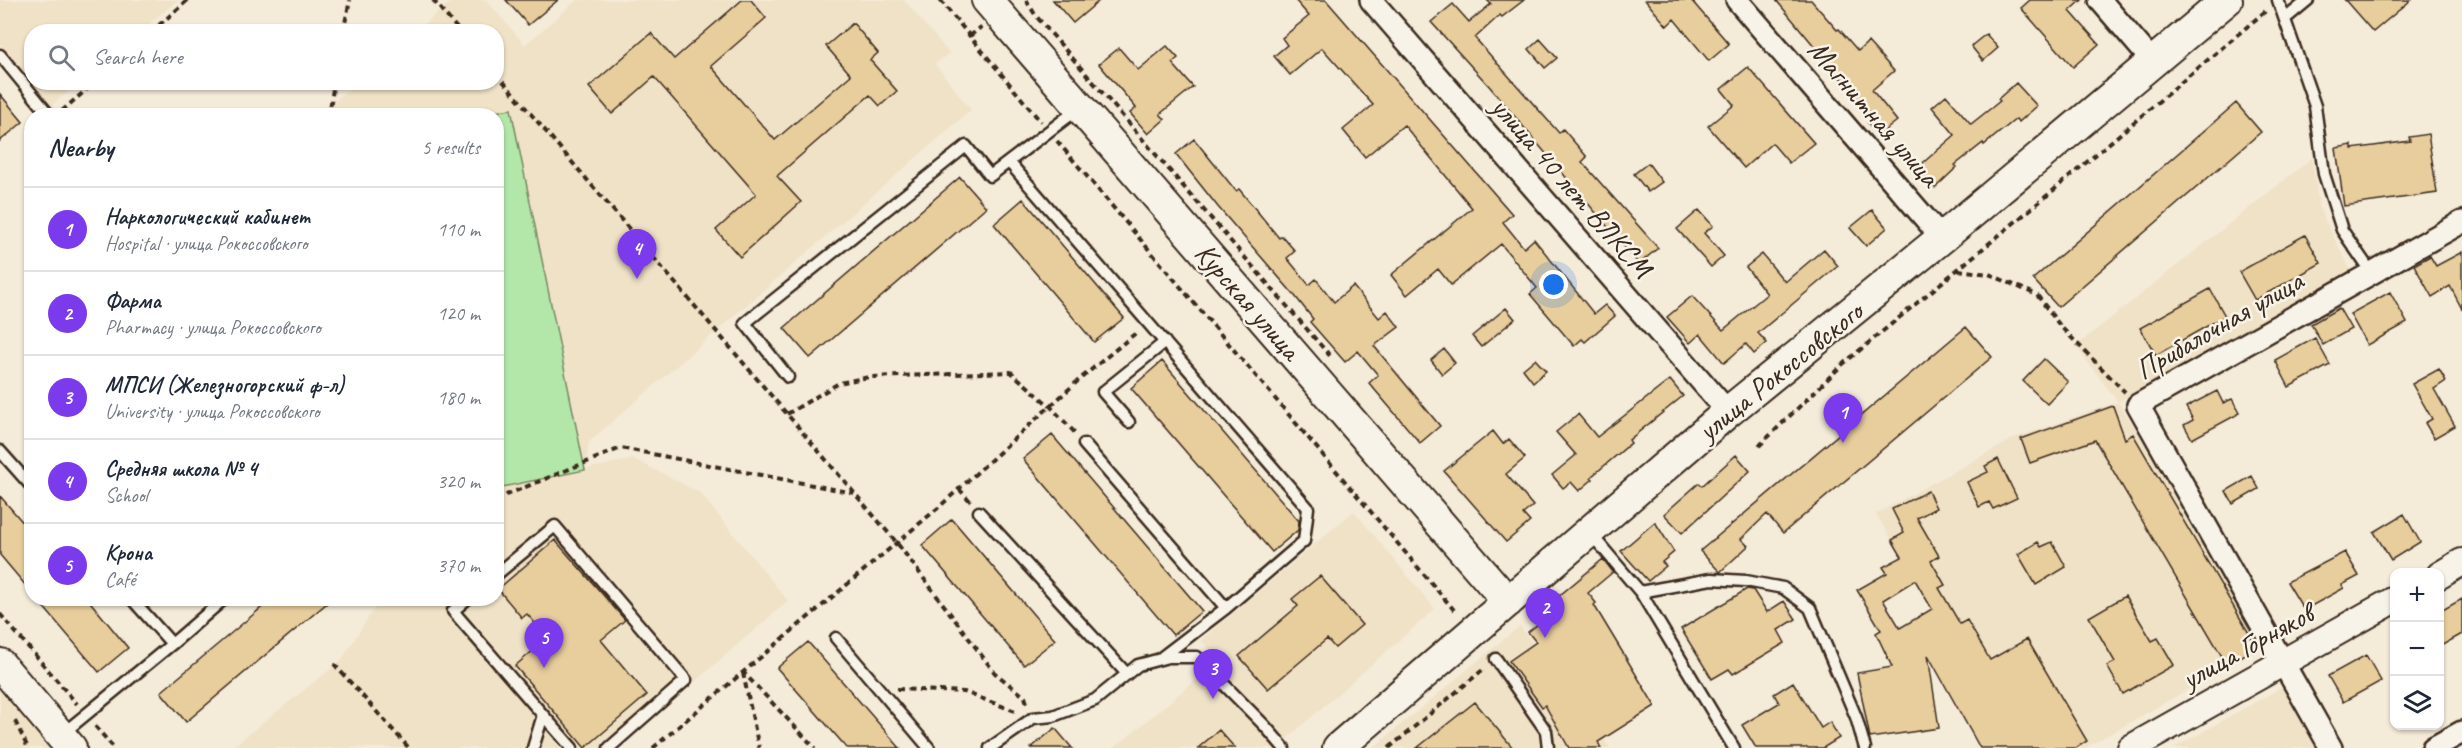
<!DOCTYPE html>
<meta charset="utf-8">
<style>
body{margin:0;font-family:Caveat,sans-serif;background:#f6f6f7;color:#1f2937}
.controls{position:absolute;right:18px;bottom:18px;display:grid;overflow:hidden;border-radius:12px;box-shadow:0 2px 4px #0004}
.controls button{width:54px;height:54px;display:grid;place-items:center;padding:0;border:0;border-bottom:2px solid #e0e1e3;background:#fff;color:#1f2937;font:30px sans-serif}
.you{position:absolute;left:1554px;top:285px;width:21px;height:21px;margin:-15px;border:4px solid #fff;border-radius:50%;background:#1a73e8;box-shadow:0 0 0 9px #1a73e833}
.badge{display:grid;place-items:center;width:39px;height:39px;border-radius:50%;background:#7c3aed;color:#fff;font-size:20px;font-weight:700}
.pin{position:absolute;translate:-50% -50px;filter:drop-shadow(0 2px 3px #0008)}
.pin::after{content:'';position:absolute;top:32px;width:21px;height:18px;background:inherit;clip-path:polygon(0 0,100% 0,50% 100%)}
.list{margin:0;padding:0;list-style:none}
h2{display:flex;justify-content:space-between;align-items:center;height:78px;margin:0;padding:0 24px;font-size:26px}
h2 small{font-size:20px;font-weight:400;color:#747a83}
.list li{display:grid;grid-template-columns:39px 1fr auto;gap:18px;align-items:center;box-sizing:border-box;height:84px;padding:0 24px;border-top:2px solid #e0e1e3}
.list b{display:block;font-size:22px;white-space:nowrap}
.list p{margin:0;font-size:20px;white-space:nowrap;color:#747a83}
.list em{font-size:20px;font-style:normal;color:#747a83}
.icon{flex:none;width:33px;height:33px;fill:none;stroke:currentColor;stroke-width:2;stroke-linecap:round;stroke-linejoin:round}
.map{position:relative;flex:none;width:2462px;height:748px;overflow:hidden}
.search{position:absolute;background:#fff;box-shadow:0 2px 4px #0004;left:24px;top:24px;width:480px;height:66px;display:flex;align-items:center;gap:15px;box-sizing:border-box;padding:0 21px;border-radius:24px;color:#747a83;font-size:22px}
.panel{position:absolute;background:#fff;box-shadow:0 2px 4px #0004;left:24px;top:108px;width:480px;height:498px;border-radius:24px}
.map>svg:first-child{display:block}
.built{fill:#f0e2c7}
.green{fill:#b3e7a9;stroke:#778864;stroke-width:1.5}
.building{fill:#e8cd9d;stroke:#3b2a1e;stroke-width:1.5;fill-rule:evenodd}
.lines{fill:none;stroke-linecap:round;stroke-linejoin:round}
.service-casing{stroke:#3b2a1e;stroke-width:15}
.minor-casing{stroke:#3b2a1e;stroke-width:26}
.tertiary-casing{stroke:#3b2a1e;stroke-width:30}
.secondary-casing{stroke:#3b2a1e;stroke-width:34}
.path{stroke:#3b2a1e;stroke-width:4;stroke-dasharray:6 4.5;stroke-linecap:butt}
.service{stroke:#f7f3e8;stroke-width:10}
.minor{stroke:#f7f3e8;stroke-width:21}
.tertiary{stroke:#f7f3e8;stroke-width:26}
.secondary{stroke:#f7f3e8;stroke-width:30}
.labels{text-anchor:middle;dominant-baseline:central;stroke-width:5;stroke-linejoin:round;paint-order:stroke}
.street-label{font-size:30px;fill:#3b2a1e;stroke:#f7f3e8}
</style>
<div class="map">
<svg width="2462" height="748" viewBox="0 0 2462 748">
<rect width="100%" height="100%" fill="#f4ebd9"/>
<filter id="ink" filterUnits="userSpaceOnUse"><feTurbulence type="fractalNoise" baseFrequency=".0167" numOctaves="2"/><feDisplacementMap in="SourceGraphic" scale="12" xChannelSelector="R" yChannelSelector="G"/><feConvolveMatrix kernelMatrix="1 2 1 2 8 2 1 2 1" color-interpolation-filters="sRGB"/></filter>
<g filter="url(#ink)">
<path class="built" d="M0,0H178L140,31L32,32L31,82L0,44Z
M453,0H486L525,45L577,0H904L949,53L935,64L971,110L589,442L585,469L634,459L700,493L788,601L618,748H231L341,661L380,599L496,598V116L327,115L330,105L356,83L496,82V32L416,31Z
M32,83H79L51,106Z
M2312,158L2319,208L2352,273L2118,402L2157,460L2259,649L2085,748H2017L1876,514L2015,438L2118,402L2076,346Z
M1354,511L1435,609L1276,748H1114L1219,661L1201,640Z
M1520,626L1610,748H1373Z
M2284,686L2319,748H2174Z
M0,688L51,748H0Z"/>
<path class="green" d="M511,109L585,470L497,488L496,116L480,115Z"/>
<path class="building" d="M506,0H558L528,25Z
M742,0H751L766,18L711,66L775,140L851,75L826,46L853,23L878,53L870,60L897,91L880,106L870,95L777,176L801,202L740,257L716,230L756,194L654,77L612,114L589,87L651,33L674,59Z
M1053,0H1100L1073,23Z
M1295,0H1326L1512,214L1503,222L1524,248L1534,239L1594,314L1605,305L1615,316L1585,342L1582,339L1574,346L1530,294L1537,288L1501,244L1451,285L1438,269L1407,295L1391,275L1472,208L1404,125L1365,157L1343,130L1373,105L1322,48L1290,75L1274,56L1287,45L1282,38L1309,16Z
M1487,0H1524L1502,17L1500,15L1475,38L1559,133L1563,129L1587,157L1582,162L1658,248L1639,264L1490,87L1431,22L1453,4L1469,22L1491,4Z
M1645,0H1691L1729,44L1709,61L1674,19L1667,26Z
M1776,0H1811L1837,30L1839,29L1858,51L1868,42L1894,71L1872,90L1897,121L1878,136L1868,123L1874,118Z
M2030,0H2082L2070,11L2099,44L2073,67L2021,8Z
M2345,0H2411L2373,32Z
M1986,34L1998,48L1983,61L1971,46Z
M1540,39L1557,58L1545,68L1529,49Z
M1167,46L1178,58L1172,63L1193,87L1160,114L1165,119L1148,134L1130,113L1136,108L1099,64L1119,48L1138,70Z
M1748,67L1814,143L1789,163L1772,143L1744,168L1708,126L1734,105L1721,89Z
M2016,83L2037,106L2019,122L2016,119L1984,145L1983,143L1955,165L1957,167L1935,188L1917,168L1955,135L1932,107L1946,95L1971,124L2000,101L1998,99Z
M0,94L23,122L0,141Z
M2236,103L2261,132L2058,307L2033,279Z
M2428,134L2437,193L2344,206L2336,148L2352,145V149L2410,141L2409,137Z
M1194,139L1236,191L1239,189L1279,238L1282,236L1295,251L1287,258L1309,285L1316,279L1334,302L1353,286L1379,318L1387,311L1399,327L1374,346L1440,426L1420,443L1369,383L1378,375L1358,351L1345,362L1310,322L1313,319L1295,296L1218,207L1176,154Z
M1648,163L1662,182L1648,192L1634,174Z
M960,177L986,207L810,358L784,328Z
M1023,199L1124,318L1094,342L994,224Z
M1699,210L1713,226L1704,233L1724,256L1711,267L1677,229Z
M1872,210L1887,228L1866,246L1850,228Z
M2305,235L2321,263L2255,300L2239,272Z
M1824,249L1838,266L1758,333L1767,343L1754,354L1746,344L1724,363L1700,334L1690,343L1667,317L1692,296L1723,330L1767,294L1746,267L1762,254L1785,282Z
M2462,252V309L2450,286L2432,297L2414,265L2430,256L2436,266Z
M2210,289L2225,316L2156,355L2140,328Z
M2390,292L2407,323L2367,345L2350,314Z
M1506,308L1515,319L1481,347L1472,336Z
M2339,308L2351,329L2323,345L2311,324Z
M1966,327L1992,357L1783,533L1767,514L1741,539L1748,546L1720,572L1700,551Z
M2315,338L2330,365L2289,387L2275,360Z
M1444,349L1455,363L1442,374L1431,360Z
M1535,359L1546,371L1533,382L1523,369Z
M2044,359L2068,382L2047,404L2023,381Z
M1162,361L1299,521L1298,530L1272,552L1131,388Z
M2439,369L2446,381L2434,389L2455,426L2434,438L2425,423L2432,419L2412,384Z
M1670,380L1683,396L1629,440L1631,443L1591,477L1593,479L1579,491L1571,482L1563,488L1552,475L1576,455L1556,432L1578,414L1597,437Z
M2217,391L2223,403L2232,399L2240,413L2192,439L2184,425L2193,420L2186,407Z
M2113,406L2125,439L2133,434L2257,647L2227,665L2095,440L2030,463L2021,439Z
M1493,431L1503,444L1509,439L1525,458L1506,474L1533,506L1523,514L1530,522L1506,542L1444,471Z
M1052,435L1202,611L1173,635L1023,459Z
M1736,455L1750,471L1682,533L1664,514L1699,483L1702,486Z
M1998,459L2017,498L1993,509L1989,502L1979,507L1967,482L1988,472L1985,466Z
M2252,476L2259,489L2233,504L2226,491Z
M1928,491L1936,508L1917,518L1939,556L1931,561L1945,585L1939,588L1960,624L1967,620L1990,660L2027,639L2087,741L2076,748H1980L1928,655L1939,728L1870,738L1857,673L1892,667L1876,633L1881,630L1857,590L1887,573L1883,567L1902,557L1892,540L1904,533L1892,509ZM1915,580L1932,609L1900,628L1883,600Z
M0,496L32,533V593L0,555Z
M2404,514L2420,542L2391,560L2374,532Z
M952,519L1055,640L1024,665L922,545Z
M1655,522L1674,552L1662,562L1666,566L1648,581L1621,551Z
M555,540L625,620L601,640L647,695L585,748L515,666L548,638L527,614L522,618L498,589Z
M2038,542L2041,547L2052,542L2066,567L2036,585L2018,554Z
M2345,552L2359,576L2342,585L2344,588L2304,610L2287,582Z
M1603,559L1613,572L1588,593L1596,603L1594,605L1655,706L1598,742L1601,748H1569L1545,705L1542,707L1509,661L1536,642L1528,632L1558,608L1553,601Z
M1320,576L1362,625L1335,648L1327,639L1268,689L1239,656L1298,606L1292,599Z
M1747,589L1753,590L1767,612L1784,601L1796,619L1778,630L1785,643L1733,674L1729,669L1712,679L1681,629Z
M2125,596L2152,641L2158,638L2174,665L2123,694L2107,666L2115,662L2089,617Z
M36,598H87L128,648L99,672Z
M273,598H333L186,722L161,692Z
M2462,599V634L2439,647V612Z
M808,642L900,748H847L777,668Z
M2366,655L2381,681L2343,702L2328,676Z
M1793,682L1821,728L1830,722L1839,738L1823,748H1756L1742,725L1779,703L1774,694Z
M1475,702L1513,748H1417Z
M1055,728L1072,748H1031Z
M1219,730L1235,748H1198Z"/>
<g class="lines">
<g class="service-casing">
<path id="service" d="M2278,0L2315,106L2324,174L2342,230L2371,272
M2285,19L2308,0
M0,55L50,116
M1009,162L1308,508L1304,541L1226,608L1084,444
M788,377L745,323L966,146L990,176L1078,109
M1129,422L1103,392L1165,342
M0,451L32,487
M979,512L1127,674
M1591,534L1641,593L1734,748
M496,575L555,526L686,680L609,748
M1640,592L1711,579L1746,581L1783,588L1810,608L1856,717L1865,748
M468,598L453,611L543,715
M836,638L929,748
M172,644L225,598
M1162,657L1226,608
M1496,659L1546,731L1548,748
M61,735L172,644L131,598
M533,748L543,715L572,748
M990,748L1033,718L1053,716L1095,700L1138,665L1168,657H1197L1265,726L1284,748"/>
</g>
<g class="minor-casing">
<path id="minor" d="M1371,0L1728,412
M1737,0L1942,238
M2100,0L2153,62
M2331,748L2138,405L2462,222
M2433,748L2462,732"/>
</g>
<g class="tertiary-casing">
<path id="tertiary" d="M2440,575L2462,562
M2131,748L2394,600"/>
</g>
<g class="secondary-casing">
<path id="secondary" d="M987,0L1508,602
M0,664L71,748
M1338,748L1728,412L1942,238L2227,0"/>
</g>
<path class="path" d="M433,0L460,32
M940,0L1041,122
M1026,0L1036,16L1331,357
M151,32L188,0
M343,32L350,0
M970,36L981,27
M496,73L897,543L995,673L1025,697L1028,706
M62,111L95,82
M329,116L334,82
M1057,141L1454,610
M1958,270L1989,274L2037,295L2061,327L2125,392
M787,414L839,383L869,377L1011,372L1051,407L1076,434
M1759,446L1843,364L2049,194L2268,9
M959,489L971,502
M496,499L621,448L854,493
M0,614L77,704
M334,664L409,748
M742,671L815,748
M743,673L759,748
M897,689L964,692L1018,712
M15,721L28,748
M95,726L114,748
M653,748L938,508L1080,379L1137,332
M1389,748L1485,668"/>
<use href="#service" class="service"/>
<use href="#minor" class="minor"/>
<use href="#tertiary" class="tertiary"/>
<use href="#secondary" class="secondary"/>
</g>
</g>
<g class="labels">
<g class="street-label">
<text transform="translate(1874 113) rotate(49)">Магнитная улица</text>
<text transform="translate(1572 187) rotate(49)">улица 40 лет ВЛКСМ</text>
<text transform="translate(1248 301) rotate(49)">Курская улица</text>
<text transform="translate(2219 325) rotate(-30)">Прибалочная улица</text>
<text transform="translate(1780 371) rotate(-39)">улица Рокоссовского</text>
<text transform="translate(2247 646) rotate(-29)">улица Горняков</text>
</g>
</g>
</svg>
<div class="controls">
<button>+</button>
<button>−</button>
<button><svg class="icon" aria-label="layers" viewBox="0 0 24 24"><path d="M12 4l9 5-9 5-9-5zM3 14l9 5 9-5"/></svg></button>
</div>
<div class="you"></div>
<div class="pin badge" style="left:1843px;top:443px">1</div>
<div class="pin badge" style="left:1545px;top:638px">2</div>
<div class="pin badge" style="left:1213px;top:699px">3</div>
<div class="pin badge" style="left:637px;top:279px">4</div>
<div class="pin badge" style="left:544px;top:668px">5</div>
<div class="search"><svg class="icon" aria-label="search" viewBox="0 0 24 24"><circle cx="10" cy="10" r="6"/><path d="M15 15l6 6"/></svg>Search here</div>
<section class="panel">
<h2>Nearby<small>5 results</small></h2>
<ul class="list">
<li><span class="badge">1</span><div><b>Наркологический кабинет</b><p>Hospital · улица Рокоссовского</p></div><em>110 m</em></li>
<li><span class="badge">2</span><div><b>Фарма</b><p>Pharmacy · улица Рокоссовского</p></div><em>120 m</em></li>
<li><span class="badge">3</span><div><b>МПСИ (Железногорский ф-л)</b><p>University · улица Рокоссовского</p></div><em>180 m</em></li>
<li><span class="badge">4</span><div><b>Средняя школа № 4</b><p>School</p></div><em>320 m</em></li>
<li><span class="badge">5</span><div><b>Крона</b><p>Café</p></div><em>370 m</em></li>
</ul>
</section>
</div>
